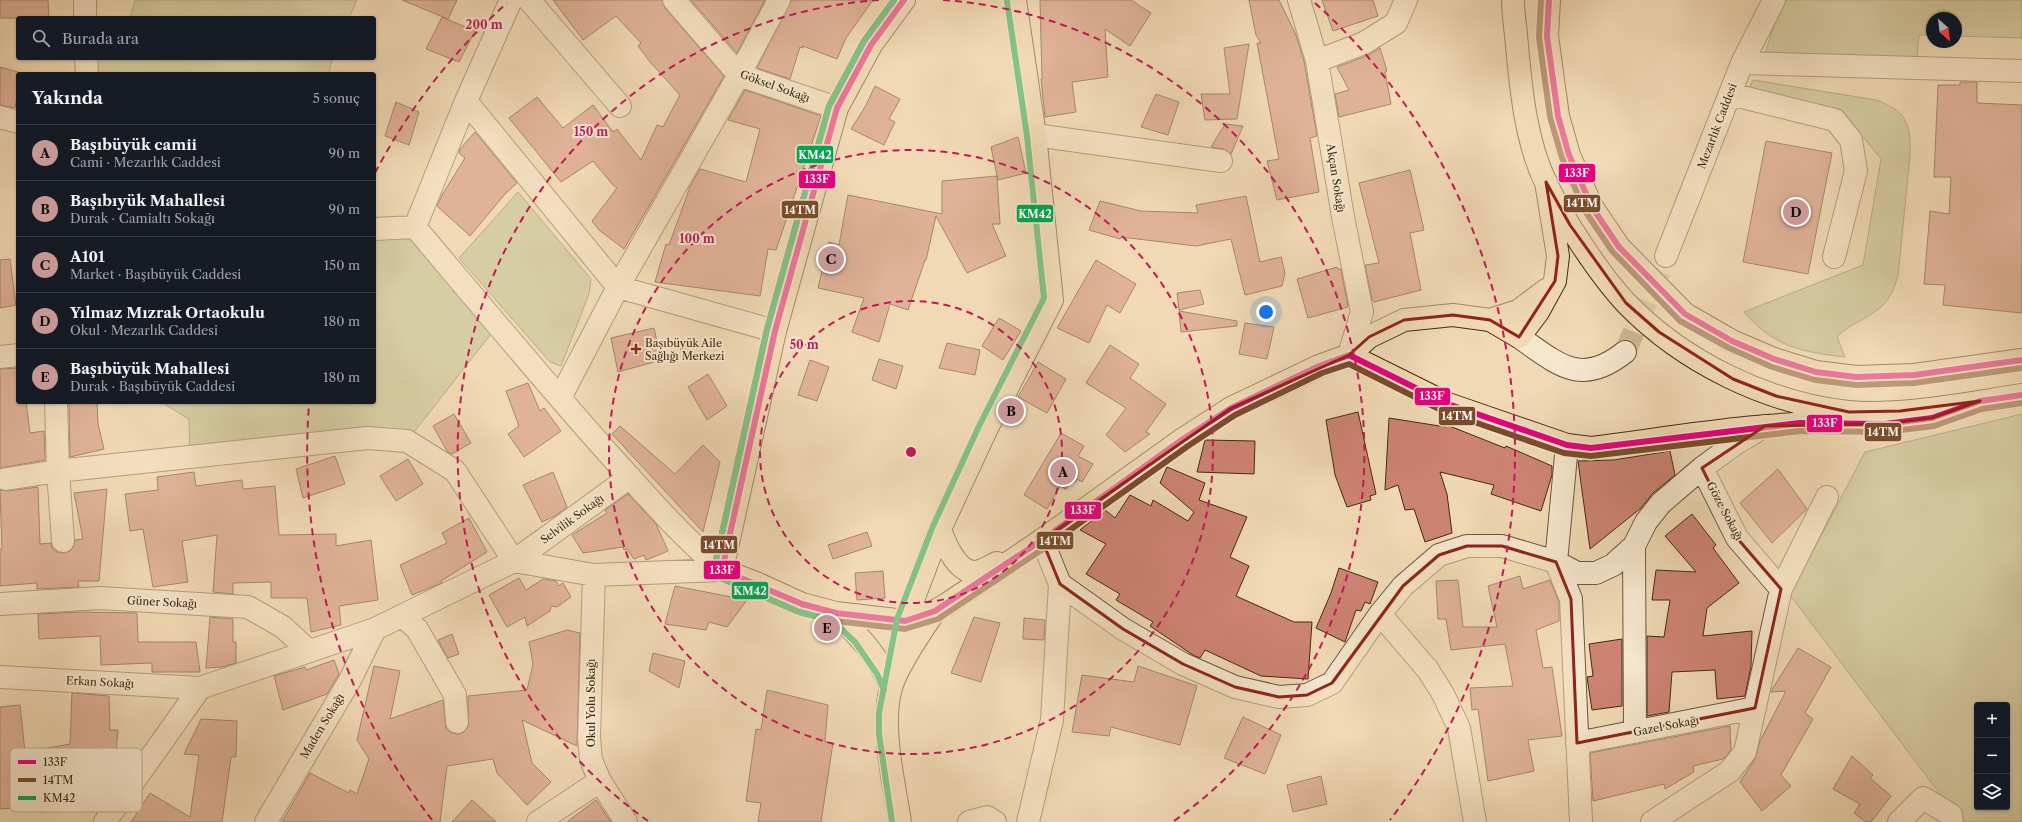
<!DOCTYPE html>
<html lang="tr">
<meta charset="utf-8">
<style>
body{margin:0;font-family:"Libre Caslon Text",serif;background:#242831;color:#f1f3f6}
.controls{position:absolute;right:12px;bottom:12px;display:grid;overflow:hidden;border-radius:4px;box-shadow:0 1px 3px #0004}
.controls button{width:36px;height:36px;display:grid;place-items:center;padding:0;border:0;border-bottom:1px solid #363941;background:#171b24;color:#f1f3f6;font:20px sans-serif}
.compass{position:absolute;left:1926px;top:12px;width:36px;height:36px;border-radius:50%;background:#171b24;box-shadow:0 1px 3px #0004;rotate:152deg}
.you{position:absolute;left:1266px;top:312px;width:14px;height:14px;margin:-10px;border:3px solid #fff;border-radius:50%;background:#1a73e8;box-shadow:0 0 0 6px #1a73e833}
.badge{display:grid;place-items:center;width:26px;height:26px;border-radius:50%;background:#c59692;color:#111;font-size:13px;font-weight:700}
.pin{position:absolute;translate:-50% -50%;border:2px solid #fff;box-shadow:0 1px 4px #0006}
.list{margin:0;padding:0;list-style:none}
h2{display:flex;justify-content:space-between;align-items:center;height:52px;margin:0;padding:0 16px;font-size:17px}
h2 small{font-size:13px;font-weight:400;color:#9ea1a6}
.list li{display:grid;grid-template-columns:26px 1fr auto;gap:12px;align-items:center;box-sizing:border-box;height:56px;padding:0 16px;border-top:1px solid #363941}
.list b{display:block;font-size:15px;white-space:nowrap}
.list p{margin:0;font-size:13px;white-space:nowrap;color:#9ea1a6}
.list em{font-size:13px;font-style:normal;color:#9ea1a6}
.icon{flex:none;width:22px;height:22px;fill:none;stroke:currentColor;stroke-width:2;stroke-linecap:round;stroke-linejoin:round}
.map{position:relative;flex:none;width:2022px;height:822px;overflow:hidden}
.search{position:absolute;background:#171b24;box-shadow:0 1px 3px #0004;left:16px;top:16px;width:360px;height:44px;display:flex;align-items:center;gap:10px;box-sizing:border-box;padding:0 14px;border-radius:4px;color:#9ea1a6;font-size:15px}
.panel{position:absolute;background:#171b24;box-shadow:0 1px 3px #0004;left:16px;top:72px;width:360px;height:332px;border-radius:4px}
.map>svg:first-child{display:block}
.green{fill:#b9bf8e;stroke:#7c7551;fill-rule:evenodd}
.building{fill:#cd8373;stroke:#3f2b14}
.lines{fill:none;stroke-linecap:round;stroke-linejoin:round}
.minor-tunnel{stroke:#cdb694;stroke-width:22;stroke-dasharray:22 11;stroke-linecap:butt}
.minor-casing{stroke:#6b563c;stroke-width:24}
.major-casing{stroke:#3f2b14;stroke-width:24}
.minor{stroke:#f5e6ce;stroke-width:22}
.major{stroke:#f0d9b4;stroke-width:22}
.bus-1-casing{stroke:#f5e6ce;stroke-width:9}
.bus-2-casing{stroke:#f5e6ce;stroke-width:9}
.bus-3-casing{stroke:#f5e6ce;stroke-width:9}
.bus-1{stroke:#e5007d;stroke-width:6}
.bus-2{stroke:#7a4b2a;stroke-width:6}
.bus-3{stroke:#00a651;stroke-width:6}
.marked{fill:none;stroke:#8f2418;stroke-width:3;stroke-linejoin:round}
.ring{fill:none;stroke:#c2185b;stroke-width:2;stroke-dasharray:7 5}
.poi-dot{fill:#8f2418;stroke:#f5e6ce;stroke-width:1.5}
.labels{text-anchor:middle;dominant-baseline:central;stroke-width:4;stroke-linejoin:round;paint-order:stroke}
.street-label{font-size:11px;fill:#3f2b14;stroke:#f5e6ce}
.poi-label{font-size:11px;fill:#3f2b14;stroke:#f5e6ce;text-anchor:start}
.key{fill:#f5e6ce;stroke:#beae96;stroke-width:1}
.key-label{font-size:11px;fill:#3f2b14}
.centre{fill:#c2185b;stroke:#f5e6ce;stroke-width:2}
.ring-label{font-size:12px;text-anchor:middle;font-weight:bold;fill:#c2185b;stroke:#f5e6ce;stroke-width:4;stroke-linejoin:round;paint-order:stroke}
.line-badge{stroke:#f5e6ce;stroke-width:1.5}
.badge-label{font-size:11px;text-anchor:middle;font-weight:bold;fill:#fff}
</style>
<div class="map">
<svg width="2022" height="822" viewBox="0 0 2022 822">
<rect width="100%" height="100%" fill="#f0d9b4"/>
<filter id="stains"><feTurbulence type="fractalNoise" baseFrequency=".005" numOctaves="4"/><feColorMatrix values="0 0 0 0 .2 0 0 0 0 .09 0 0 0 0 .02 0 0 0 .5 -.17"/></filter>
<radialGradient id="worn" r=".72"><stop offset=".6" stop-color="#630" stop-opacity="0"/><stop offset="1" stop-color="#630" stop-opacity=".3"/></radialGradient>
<path class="green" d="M135,0H357L349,18H130Z
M1786,0H2022V38L1956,36V18H1932V35H1919L1916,66L1764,56L1777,17Z
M96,58H333L328,74H98Z
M1753,80L1876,100C1907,111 1911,124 1910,156L1898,276C1895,285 1892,294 1886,302C1873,318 1850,322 1837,337L1845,357C1802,352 1774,347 1744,312L1863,265L1881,159L1864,138L1742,106Z
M518,192L591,279L589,294L561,366L550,362L459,258Z
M374,222L404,223L491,334L407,441L190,460L189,419L161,402H374Z
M2022,414V822H1961L1790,595L1865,452ZM1977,705H2007V807H1977Z"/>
<path class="building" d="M0,0H48L49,18H0Z
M402,0H457L448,19Z
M553,0H662L665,8L724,76L624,249L599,230L592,221L617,188L613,185L593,161L561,182L509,118L537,97L563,128L593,105L613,132L617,129L641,160L657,125L663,127L680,95L650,62L638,46L641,43L616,16L583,40Z
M691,0H765L737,53Z
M791,0H873L846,38L837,59L803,46V48L800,47L790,79L757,68Z
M1040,0H1131L1151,13L1130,46L1105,29L1108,77L1072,82L1076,112L1045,117L1041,79H1042Z
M1249,0H1279L1296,35L1304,61L1317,136L1310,138L1319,192L1277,200L1267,161L1279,159L1257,43H1261L1256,35Z
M1322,0H1373L1378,16L1333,31Z
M442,17L475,31L459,62L426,49Z
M1249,44L1237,119L1205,120L1201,94H1230L1224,48Z
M1380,48L1387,71L1385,72L1391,104L1339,117L1335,94L1349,90L1337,67L1369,55Z
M0,67L18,72V91L15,108L0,105Z
M1960,82H1977V103L2022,105V313L1943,305L1945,285L1924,284L1930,211L1949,214L1951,177H1934L1938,85H1960Z
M875,86L900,99L889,119L895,122L884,145L851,129L865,107Z
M745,90L821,116L776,250L768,249L760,296L655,282L666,244L669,245L690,187L700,169L746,182L760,129L728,120Z
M1156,94L1179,102L1168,135L1141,127Z
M396,102L419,112L409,145L385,136Z
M1225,124L1243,126L1231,154L1223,149L1211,147Z
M475,132L517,183L505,194L470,236L437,206L442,195L465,158L459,153L460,149Z
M1018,137L1026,173L998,180L991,147Z
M1766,141L1832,153L1808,274L1743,262Z
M1410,170L1424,230L1410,233L1421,290L1374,302L1372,300L1365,265L1379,263L1359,183Z
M997,176L1000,224H992L1006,256L967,273L936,216L926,260H925L908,310L890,304L879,342L852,332L864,298L818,288L829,242L839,245L848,195L942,214V181Z
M1246,196L1260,262L1281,257L1285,273L1282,286L1245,295L1231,239L1196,246L1121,237L1120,239L1089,230L1100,201L1141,211L1198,213L1196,205Z
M10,259L16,305L0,308V260Z
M1096,260L1136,284L1120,313L1107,305L1089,343L1057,328Z
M1337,267L1338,269H1341L1348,307L1308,318L1297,279Z
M1200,290L1204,304L1179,310L1177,293Z
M1179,311L1237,321V326L1181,332Z
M999,318L1021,331L1003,360L982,346Z
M1245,323L1274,327L1267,359L1239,354Z
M654,328L661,360L618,372L611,338Z
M947,343L980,350L975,375L939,368Z
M1110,345L1139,364L1130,378L1166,404L1146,432L1150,434L1125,452L1106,435L1126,408L1086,383Z
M879,359L903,366L896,389L872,380Z
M810,360L829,367L817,401L798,395Z
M1038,362L1066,379L1047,413L1018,397Z
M18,368V402H26L30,433L44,431L45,460L0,468V369Z
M708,374L727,406L707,420L688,387Z
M528,383L540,411L544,408L561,431L524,457L508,434L519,426L506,391Z
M69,402H97L98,424L104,449L70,457Z
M1358,412L1376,494L1370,496L1371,500L1347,507L1335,475L1326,420Z
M454,414L471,443L452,454L447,451L433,426Z
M1389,418L1446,427L1447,425L1505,448L1506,446L1552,466V475L1541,511L1491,494L1494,485L1440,472L1447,494L1452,533L1425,542L1414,509L1405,510L1398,485L1385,490Z
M620,426L675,474L703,445L720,462L703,532L612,434Z
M1061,433L1084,446L1078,456L1093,464L1082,482L1077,479L1074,483L1071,481L1066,489L1060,486L1047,509L1024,495Z
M1205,440L1255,441L1254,474L1197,472Z
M1670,451L1675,475L1653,493L1641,508L1590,549L1578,461L1614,460Z
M335,456L345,484L303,498L296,469Z
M408,459L423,484L396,501L380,476Z
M1167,467L1205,483L1199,500L1247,517L1230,557L1249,566L1236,596L1294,622H1312L1308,679L1261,676L1205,650L1200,658L1193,655L1150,626L1153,622L1116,600L1120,594L1086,574L1106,544L1080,530L1105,510L1115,518L1130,495L1151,506L1153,500L1188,521L1194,512L1160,483Z
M1778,469L1807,509L1772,543L1740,503Z
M194,472L196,486L242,480L243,489L275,486L279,535L336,534V546L371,540L378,600L339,606L341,625L311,632L307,598H271V582L233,583V594L213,592L217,535L182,541L188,582L153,587L143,529L130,531L125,494L158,490L157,477Z
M553,472L567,507L555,516L542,522L523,485Z
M38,487L40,544L51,543L52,548L57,552L64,553L70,551L74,546L75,540L83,539L74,493L107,489L99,581H78L79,587L37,589V583L0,586V549H2L0,490L8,491Z
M628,494L656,524L668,551L646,560L644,555L634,559L627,549L624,550L623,547L583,553L572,535L607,513L605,510Z
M1692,514L1716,545L1713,548L1739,583L1707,608L1703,636L1752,631L1751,666L1745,696L1717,699L1715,670L1672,672L1669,712L1647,716V636L1664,637L1670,600H1652L1656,570L1696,572L1665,536Z
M469,518L487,552L441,581L442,583L412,595L400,565L447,543L442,533Z
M867,532L872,546L833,559L828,545Z
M1339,568L1378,582L1370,604L1365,602L1361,611L1356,610L1345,642L1316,628L1331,593Z
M883,571L885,598L857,600L855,573Z
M1520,576L1523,589L1550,580L1559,602V621L1536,630L1543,668L1552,667L1562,736L1528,740L1534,771L1488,781L1478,709L1472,710L1470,688L1513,686L1505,644L1451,650L1446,619H1438L1436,581L1458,580L1463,627H1497L1488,586Z
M519,578L526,590L543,579L556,581L559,586L563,583L571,597L557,607L551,606L550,611L527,626L525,617L507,627L489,595Z
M675,586L747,600L727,627L709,622L706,630L665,624Z
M80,612L137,613L138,642H196L200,672H152V663L101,665L100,636L39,639L38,614Z
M210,617L233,619V642H236V663L222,667L206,668Z
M974,617L1000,623L981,682L951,673Z
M1024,618L1045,620L1044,640L1023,639Z
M567,630L580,633L577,746L522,720L532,763L551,782L527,805L497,773L493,759L447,766L440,822H282L310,773L349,793L350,790L357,794L369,759L357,740L374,666L400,671L390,719L443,700L446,729L452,733L458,734L464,732L468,727V696L527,690L533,664L529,642Z
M452,634L459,654L448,658L438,640Z
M1622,639V706L1592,710L1587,677L1593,676L1589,644Z
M1798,648L1831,667L1805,713L1813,719L1781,775L1791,786L1762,811L1740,782L1755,759L1760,741L1786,691L1771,692V691Z
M653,653L685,661L679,688L649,671Z
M334,660L339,674L327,694L283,710L274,676L305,667L306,670Z
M1138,666L1197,686L1180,745L1111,727L1109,736L1072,732L1082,675L1134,682Z
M767,690L828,705L825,742L833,743L821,822H758L761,803L746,801L756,729L761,730Z
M72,693L109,696L110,730H118L115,762L75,753L82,807L40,812V806L0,809V707L20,705L25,752L70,744Z
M1243,717L1281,735L1265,774L1224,758Z
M201,719L237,721L236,757H231L222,822H131L150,793L190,817L199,755L184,754Z
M1730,726L1731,750L1723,759L1693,766L1694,772L1665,789L1664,784L1593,801L1590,753Z
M1852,756L1873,775L1870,778L1891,796L1871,822H1866L1854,813L1860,804L1833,789Z
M1321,776L1327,804L1293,812L1287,785Z
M472,800L496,822H452Z
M596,800L611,822H567Z"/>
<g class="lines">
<path class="minor-tunnel" d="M1625,352L1666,256"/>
<g class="minor-casing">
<path id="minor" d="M85,0V18
M511,0L466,101L415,227C479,303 542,379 608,453C644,493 681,536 722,570
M529,0L620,106
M674,0L739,75L837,108
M1299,0L1317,61L1343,217L1362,312L1349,355
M86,58L87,74
M1317,61L1364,43L1396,23L1406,0
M1742,63L2022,71
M1730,94L1835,120L1851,140L1856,171L1834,257
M466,101L618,287L775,331
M0,117L18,122
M1035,135L1221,161
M374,229L415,227
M1666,256L1742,63L1774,0
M1519,337C1559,365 1581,387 1625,352
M0,357L18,355
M560,398L618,287L739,75L779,0
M56,402L58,471L367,438L407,441L455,471L514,561L630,477
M1567,445L1556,562L1571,599L1581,822
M1702,468L1737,538L1781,589
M6,479L58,471L63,541
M1042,540L1060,584L1123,629L1183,664L1235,687L1279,697L1307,695L1332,683L1380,614L1403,586L1439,555L1467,546H1502L1556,562L1577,573H1596L1613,565L1634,546L1646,522L1661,503L1702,468L1735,444L1765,426
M1634,546L1635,732
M594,575L589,737L591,760L600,781L626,822
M0,604L100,598L248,607L283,627L309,651
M1380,614L1428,670L1443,694L1459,728L1475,822
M402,616L417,629L455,695L457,722
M0,677L200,688
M1577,743L1755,708
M105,822L200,688L375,629L514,561L594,575L722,570
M266,822L350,680L375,629
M538,822L600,781
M969,822L987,817L995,822
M1028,822L1052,720L1060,584
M1652,822L1730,771L1745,752L1781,589L1827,497
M1899,822L1923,798L1951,815L1952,822"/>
</g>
<g class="major-casing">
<path id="major" d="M904,0L871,45L837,108L775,331L722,570L756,583L802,604L836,613L905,621L935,611L947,604L1042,540L1183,439L1231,408L1319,366L1349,355L1369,337L1404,320L1453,315L1490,320L1519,337L1538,312L1555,281L1558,256L1546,182
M1513,0C1513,15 1516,31 1517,46C1521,90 1526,142 1546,183C1563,219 1599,274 1626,303C1683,362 1767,403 1848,412C1900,417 1969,403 2022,395
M1549,0L1547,36L1558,116L1569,155L1592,207L1619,247L1685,314L1732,341L1774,359L1816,372L1856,377L1914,375L2022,360
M1490,320L1518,311L1546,290
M1349,355L1448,404L1567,445L1591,448C1678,437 1764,421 1852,423
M940,529C945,544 959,578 980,571C986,569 992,565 997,563
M836,613C859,636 879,657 891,687
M891,687L905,621L940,529L986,430L1052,300L1035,135L1015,0
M900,822C894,782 880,726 891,688C897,666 922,630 935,611"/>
</g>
<use href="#minor" class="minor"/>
<use href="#major" class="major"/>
<g class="bus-1-casing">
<path id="bus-1" d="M904,0L871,45L837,108L775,331L722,570L802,604L836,613L905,621L935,611L1042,540L1183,439L1231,408L1319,366L1349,355L1448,404L1567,445L1591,448L1800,423L1885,424L1932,418L1980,401L2022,395
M1549,0L1547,36L1558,116L1569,155L1592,207L1619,247L1685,314L1732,341L1774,359L1816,372L1856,377L1914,375L2022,360"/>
</g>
<g class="bus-2-casing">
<path id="bus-2" d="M894,0L864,41L829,106L767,329L714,569L715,573L718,577L799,612L835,621L905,629L938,619L1046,547L1188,446L1235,415L1322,373L1349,364L1445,412L1564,453L1591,456L1800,431L1886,432L1934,426L1982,409L2022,403
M1541,0L1539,37L1550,117L1562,158L1585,211L1612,251L1680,321L1729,348L1772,367L1815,380L1856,385L1914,383L2022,368"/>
</g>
<g class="bus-3-casing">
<path id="bus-3" d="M884,690L877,674L855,642L832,620L799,612L719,577L715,574L714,570L767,329L829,106L864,41L894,0
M892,822L879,734V713L897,619L933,526L979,426L1044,298L1027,136L1007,1"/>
</g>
<use href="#bus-1" class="bus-1"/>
<use href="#bus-2" class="bus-2"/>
<use href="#bus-3" class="bus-3"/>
</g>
<path d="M0 0H2022V822H0ZM1546,182L1570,225L1626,303L1659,332L1733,379L1776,396L1849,412L1900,411L1980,401L1932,418L1885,424L1765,426L1702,468L1737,538L1781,589L1755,708L1577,743L1571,599L1556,562L1502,546H1467L1439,555L1403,586L1332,683L1307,695L1279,697L1235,687L1183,664L1123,629L1060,584L1042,540L1231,408L1349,355L1369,337L1404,320L1453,315L1490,320L1519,337L1555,281L1558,256Z" fill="#f0d9b4" fill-opacity=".55" fill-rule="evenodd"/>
<path class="marked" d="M1546,182L1570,225L1626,303L1659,332L1733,379L1776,396L1849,412L1900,411L1980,401L1932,418L1885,424L1765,426L1702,468L1737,538L1781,589L1755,708L1577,743L1571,599L1556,562L1502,546H1467L1439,555L1403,586L1332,683L1307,695L1279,697L1235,687L1183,664L1123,629L1060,584L1042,540L1231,408L1349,355L1369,337L1404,320L1453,315L1490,320L1519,337L1555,281L1558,256Z"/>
<g class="ring">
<circle cx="911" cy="452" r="151"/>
<circle cx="911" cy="452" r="302"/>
<path d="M648 821A453 453 0 0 1 879 0M943 0A453 453 0 0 1 1174 821"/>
<path d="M432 820A604 604 0 0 1 309 405M375 173A604 604 0 0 1 507 3M1315 3A604 604 0 0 1 1390 820"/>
</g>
<path class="poi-dot" d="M634 343h4v4h4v4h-4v4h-4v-4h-4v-4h4z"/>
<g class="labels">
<g class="street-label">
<text transform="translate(775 86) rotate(20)">Göksel Sokağı</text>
<text transform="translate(1717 126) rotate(-69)">Mezarlık Caddesi</text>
<text transform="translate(1336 178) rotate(81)">Akçan Sokağı</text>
<text transform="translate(1725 511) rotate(62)">Göze Sokağı</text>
<text transform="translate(572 519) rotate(-36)">Selvilik Sokağı</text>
<text transform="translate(162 602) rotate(3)">Güner Sokağı</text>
<text transform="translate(100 682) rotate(3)">Erkan Sokağı</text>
<text transform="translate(591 703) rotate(-90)">Okul Yolu Sokağı</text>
<text transform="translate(322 726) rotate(-59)">Maden Sokağı</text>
<text transform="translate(1666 726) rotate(-11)">Gazel Sokağı</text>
</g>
<g class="poi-label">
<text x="645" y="343">Başıbüyük Aile<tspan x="645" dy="13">Sağlığı Merkezi</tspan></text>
</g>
</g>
<rect x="10" y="748" width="132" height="64" rx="6" class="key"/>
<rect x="18" y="760" width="18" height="4" fill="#e5007d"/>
<rect x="18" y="778" width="18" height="4" fill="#7a4b2a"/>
<rect x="18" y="796" width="18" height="4" fill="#00a651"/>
<g class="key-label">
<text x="43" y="766">133F</text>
<text x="43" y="784">14TM</text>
<text x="43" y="802">KM42</text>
</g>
<circle cx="911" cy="452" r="6" class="centre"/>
<g class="ring-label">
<text x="484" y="29">200 m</text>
<text x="591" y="136">150 m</text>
<text x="697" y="243">100 m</text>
<text x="804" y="349">50 m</text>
</g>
<g class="line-badge">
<rect x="796" y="145" width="38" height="19" rx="4" fill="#00a651"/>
<rect x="1558" y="163" width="38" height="20" rx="4" fill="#e5007d"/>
<rect x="798" y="170" width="38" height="19" rx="4" fill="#e5007d"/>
<rect x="1563" y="194" width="38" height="19" rx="4" fill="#7a4b2a"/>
<rect x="781" y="200" width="38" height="19" rx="4" fill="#7a4b2a"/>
<rect x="1016" y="204" width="38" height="19" rx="4" fill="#00a651"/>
<rect x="1414" y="387" width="37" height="19" rx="4" fill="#e5007d"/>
<rect x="1438" y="406" width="38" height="20" rx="4" fill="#7a4b2a"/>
<rect x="1806" y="414" width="37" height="19" rx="4" fill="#e5007d"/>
<rect x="1864" y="422" width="38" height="20" rx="4" fill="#7a4b2a"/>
<rect x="1064" y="501" width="38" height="19" rx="4" fill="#e5007d"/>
<rect x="1036" y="531" width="38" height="19" rx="4" fill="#7a4b2a"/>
<rect x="700" y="535" width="38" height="19" rx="4" fill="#7a4b2a"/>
<rect x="703" y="560" width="38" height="20" rx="4" fill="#e5007d"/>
<rect x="731" y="581" width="38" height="19" rx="4" fill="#00a651"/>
</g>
<g class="badge-label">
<text x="815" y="159">KM42</text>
<text x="1577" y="177">133F</text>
<text x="817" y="183">133F</text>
<text x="1582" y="207">14TM</text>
<text x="800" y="214">14TM</text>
<text x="1035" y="218">KM42</text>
<text x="1432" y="400">133F</text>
<text x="1457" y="420">14TM</text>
<text x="1825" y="427">133F</text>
<text x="1883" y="436">14TM</text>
<text x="1083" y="514">133F</text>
<text x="1055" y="545">14TM</text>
<text x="719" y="549">14TM</text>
<text x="722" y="574">133F</text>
<text x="750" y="595">KM42</text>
</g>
<rect width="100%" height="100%" filter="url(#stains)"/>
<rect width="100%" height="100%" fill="url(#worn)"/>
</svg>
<div class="controls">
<button>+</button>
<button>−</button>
<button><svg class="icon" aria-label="layers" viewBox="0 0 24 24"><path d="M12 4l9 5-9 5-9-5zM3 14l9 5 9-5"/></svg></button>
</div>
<svg class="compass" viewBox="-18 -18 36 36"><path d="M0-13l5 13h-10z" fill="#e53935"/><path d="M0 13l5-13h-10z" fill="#9ea1a6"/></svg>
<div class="you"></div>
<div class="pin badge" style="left:1063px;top:472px">A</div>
<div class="pin badge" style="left:1011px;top:411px">B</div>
<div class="pin badge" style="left:831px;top:259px">C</div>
<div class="pin badge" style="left:1796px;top:212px">D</div>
<div class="pin badge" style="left:827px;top:628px">E</div>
<div class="search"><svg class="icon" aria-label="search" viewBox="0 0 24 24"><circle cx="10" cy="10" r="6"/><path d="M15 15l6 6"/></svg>Burada ara</div>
<section class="panel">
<h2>Yakında<small>5 sonuç</small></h2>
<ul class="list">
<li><span class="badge">A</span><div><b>Başıbüyük camii</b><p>Cami · Mezarlık Caddesi</p></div><em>90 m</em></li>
<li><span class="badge">B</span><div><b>Başıbıyük Mahallesi</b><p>Durak · Camialtı Sokağı</p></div><em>90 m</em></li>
<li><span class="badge">C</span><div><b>A101</b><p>Market · Başıbüyük Caddesi</p></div><em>150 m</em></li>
<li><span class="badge">D</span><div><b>Yılmaz Mızrak Ortaokulu</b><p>Okul · Mezarlık Caddesi</p></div><em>180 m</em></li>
<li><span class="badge">E</span><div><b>Başıbüyük Mahallesi</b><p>Durak · Başıbüyük Caddesi</p></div><em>180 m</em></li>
</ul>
</section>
</div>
